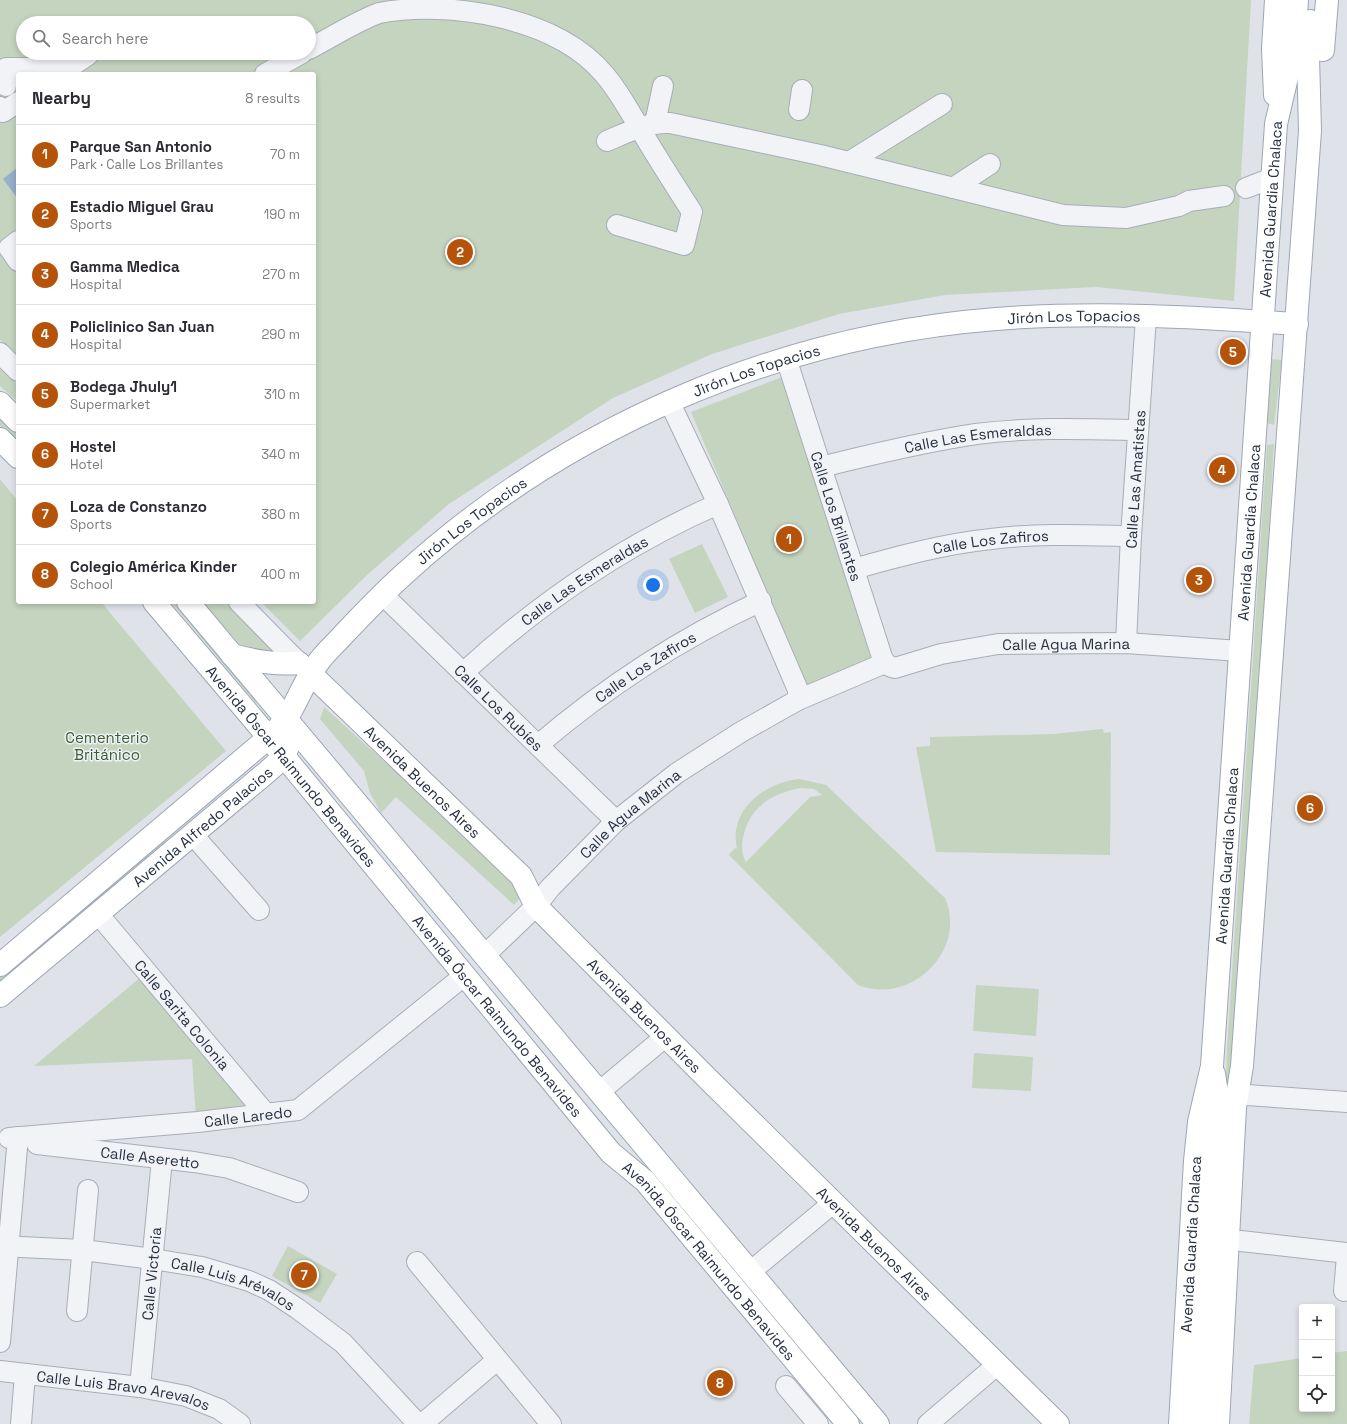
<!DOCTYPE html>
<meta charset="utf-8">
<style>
body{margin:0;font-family:"Space Grotesk",sans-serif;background:#f2f2f3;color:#2b2b33}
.controls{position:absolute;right:12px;bottom:12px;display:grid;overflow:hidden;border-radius:4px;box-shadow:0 2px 6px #0003}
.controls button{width:36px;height:36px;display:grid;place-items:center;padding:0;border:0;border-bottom:1px solid #e1e1e2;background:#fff;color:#2b2b33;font:20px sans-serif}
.you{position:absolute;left:653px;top:585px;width:14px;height:14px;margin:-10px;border:3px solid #fff;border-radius:50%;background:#1a73e8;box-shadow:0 0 0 6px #1a73e833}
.badge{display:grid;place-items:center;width:26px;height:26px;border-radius:50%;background:#b45309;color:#fff;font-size:13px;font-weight:700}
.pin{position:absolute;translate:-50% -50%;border:2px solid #fff;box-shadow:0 1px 4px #0006}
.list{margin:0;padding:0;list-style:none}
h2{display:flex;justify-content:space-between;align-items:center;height:52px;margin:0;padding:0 16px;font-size:17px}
h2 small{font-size:13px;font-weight:400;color:#7c7c81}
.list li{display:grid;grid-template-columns:26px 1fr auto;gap:12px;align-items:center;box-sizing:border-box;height:60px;padding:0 16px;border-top:1px solid #e1e1e2}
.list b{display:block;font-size:15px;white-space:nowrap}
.list p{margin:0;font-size:13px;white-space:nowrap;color:#7c7c81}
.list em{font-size:13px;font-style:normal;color:#7c7c81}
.icon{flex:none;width:22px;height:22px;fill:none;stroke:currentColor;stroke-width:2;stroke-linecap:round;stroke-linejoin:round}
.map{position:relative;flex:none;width:1347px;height:1424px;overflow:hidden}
.search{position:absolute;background:#fff;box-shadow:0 2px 6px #0003;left:16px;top:16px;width:300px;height:44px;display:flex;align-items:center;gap:10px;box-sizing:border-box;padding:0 14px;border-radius:22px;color:#7c7c81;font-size:15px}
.panel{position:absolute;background:#fff;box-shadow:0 2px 6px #0003;left:16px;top:72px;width:300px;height:532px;border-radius:4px}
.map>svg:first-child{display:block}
.green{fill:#c4d4bf;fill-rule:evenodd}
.water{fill:#96afcc}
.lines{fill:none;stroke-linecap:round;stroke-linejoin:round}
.minor-casing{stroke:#a8adb7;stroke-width:22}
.major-casing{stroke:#9da6b6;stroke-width:24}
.minor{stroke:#f2f3f7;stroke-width:20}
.major{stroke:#fff;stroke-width:22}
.labels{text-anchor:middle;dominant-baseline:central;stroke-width:3;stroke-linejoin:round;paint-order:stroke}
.street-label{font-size:15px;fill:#263042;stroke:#eef2f7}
.park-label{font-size:15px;fill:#3a5e32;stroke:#eef2f7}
</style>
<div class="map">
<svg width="1347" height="1424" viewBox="0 0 1347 1424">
<rect width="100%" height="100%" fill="#dfe3e9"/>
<path class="green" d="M0,0H1251L1234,301L1096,287L945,295L839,314L712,354L613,398L449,504L367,575L300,641L261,602H314V74H18V358L0,340ZM23,23H309V53H23Z
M1270,359L1282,360L1274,425L1267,423Z
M0,367L18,385V402L0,386Z
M782,377L873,665L810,692L691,412Z
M0,414L18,433V444L0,426Z
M1274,444C1260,672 1253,901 1224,1128L1227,1048L1267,445Z
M0,479L18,501V602H101L226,751L0,937Z
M702,544L728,597L695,613L669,559Z
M171,602H178L260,700L256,703Z
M203,602H227L276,651H246Z
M324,707L507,872L520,898L514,905L396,797L381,813L370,793L364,771L320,719Z
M1103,729L1104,733L1111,732L1110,855L936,852L916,747L930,746V737L1053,734Z
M800,779L826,785L945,898C968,951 910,1006 858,985L729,855L735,848L737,849C728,810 765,782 800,779ZM801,788L814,789L822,795L810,797L746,862C742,856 741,845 743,838C749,807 772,793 801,788Z
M160,836L168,847L0,985V971Z
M141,977L251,1107L196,1119L192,1059L34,1066Z
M976,985L1039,989L1036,1036L973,1031Z
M974,1053L1033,1057L1031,1091L972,1088Z
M288,1246L337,1274L320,1303L272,1276Z
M1347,1351V1424H1249L1254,1365L1302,1358V1409H1332V1353Z"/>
<path class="water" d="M18,167V199L3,179Z"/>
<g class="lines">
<g class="minor-casing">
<g id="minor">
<path d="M309,49C332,37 355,22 379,13C449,0 556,17 604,74C618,90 628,109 639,127C656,156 674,184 692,212L684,245L617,225"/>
<path d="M60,74L88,55L87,53"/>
<path d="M265,74L302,53"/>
<path d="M6,86V68H59"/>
<path d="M0,107L3,112L18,102"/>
<path d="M799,110L802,90"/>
<path d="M655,123L663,86"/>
<path d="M607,141C628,132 647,122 670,123L820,155L1063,215L1126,218L1179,206L1189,201L1224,196"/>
<path d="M849,162L942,104"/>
<path d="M953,188L990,164"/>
<path d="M1246,188L1272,178"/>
<path d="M18,241L9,248L18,261"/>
<path d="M0,353L18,371"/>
<path id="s1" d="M786,358L882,657C885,664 888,666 895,668L941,654L998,644L1126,643L1240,651"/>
<path d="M669,401L718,504L798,690V700"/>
<path id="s2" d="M821,467C873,454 923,442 976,434C1030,427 1084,429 1138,430"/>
<path id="s3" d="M854,569C899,556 944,544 991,539C1037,533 1084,535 1131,536"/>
<path id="s4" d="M382,594L616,821"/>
<path d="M239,602L289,653L308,671"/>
<path id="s5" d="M1126,643L1131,536L1146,317"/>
<path id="s6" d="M463,673C539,603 622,546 718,504"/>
<path id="s7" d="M538,745C606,687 679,639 761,601"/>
<path d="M193,835L259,910"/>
<path id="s8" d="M99,915L266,1114"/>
<path id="s9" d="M485,955L536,906L550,888L616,821L677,773L741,732L798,700L885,663"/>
<path d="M599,1092L665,1037"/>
<path d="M1247,1095L1347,1102"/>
<path id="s10" d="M9,1138L198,1122L298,1110L465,975"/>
<path id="s11" d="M37,1144L194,1162L229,1168L298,1192"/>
<path d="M1241,1241L1347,1253"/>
<path id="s12" d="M0,1246L83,1250L153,1259L202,1267L249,1281L269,1290L298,1309L343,1343L418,1424"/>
<path d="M417,1262L551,1424"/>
<path d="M750,1272L833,1203"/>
<path d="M1344,1291L1347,1256"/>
<path d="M77,1311L88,1190"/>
<path d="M0,1342L18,1137"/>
<path id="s13" d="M0,1371L140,1387L186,1396L219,1409L240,1424"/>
<path d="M786,1386L818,1424"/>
<path id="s14" d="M140,1387L162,1159"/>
<path d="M21,1424L25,1374"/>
<path d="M422,1424L497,1360"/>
<path d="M928,1424L998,1364"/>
</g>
</g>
<g class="major-casing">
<g id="major">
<path d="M1323,50L1327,0"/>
<path d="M1275,95L1273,49L1276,0"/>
<path d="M0,403L18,421"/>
<path d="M0,439L18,457"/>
<path id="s15" d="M154,602L254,720L611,1153L645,1181L848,1424"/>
<path d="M188,602L878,1424"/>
<path d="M232,655C255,661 275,665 299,663"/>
<path id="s16" d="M311,674L521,876L536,906L709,1080L1058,1424"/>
<path id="s17" d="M0,965L268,738C275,731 283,724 288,716C299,698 306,677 320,660C327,651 336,643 344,634C363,614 382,594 402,576C564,427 778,336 996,319C1096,311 1197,317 1297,324"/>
<path id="s18" d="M0,996L267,772L284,757L289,744"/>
<path id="s19" d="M1180,1424L1195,1161L1199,1122L1212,1066L1276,124L1294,47L1297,0"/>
<path d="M1201,1424L1219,1105L1214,1074"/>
<path d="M1218,1424L1235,1108L1242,1066L1310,131L1308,56L1310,21"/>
</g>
</g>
<use href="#minor" class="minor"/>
<use href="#major" class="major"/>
</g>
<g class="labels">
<g class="street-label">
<text stroke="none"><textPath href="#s19" startOffset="1219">Avenida Guardia Chalaca</textPath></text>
<text stroke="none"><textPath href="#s17" startOffset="1300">Jirón Los Topacios</textPath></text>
<text stroke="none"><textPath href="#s17" startOffset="976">Jirón Los Topacios</textPath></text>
<text stroke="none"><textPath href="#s2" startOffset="160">Calle Las Esmeraldas</textPath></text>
<text stroke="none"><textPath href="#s5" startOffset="164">Calle Las Amatistas</textPath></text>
<text stroke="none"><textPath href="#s1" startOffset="166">Calle Los Brillantes</textPath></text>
<text stroke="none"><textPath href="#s17" startOffset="652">Jirón Los Topacios</textPath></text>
<text stroke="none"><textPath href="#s19" startOffset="895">Avenida Guardia Chalaca</textPath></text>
<text stroke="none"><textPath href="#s3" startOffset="140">Calle Los Zafiros</textPath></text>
<text stroke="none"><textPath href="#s6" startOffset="153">Calle Las Esmeraldas</textPath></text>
<text stroke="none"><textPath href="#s1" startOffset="506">Calle Agua Marina</textPath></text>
<text stroke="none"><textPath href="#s7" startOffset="133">Calle Los Zafiros</textPath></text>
<text stroke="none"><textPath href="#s4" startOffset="163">Calle Los Rubíes</textPath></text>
<text stroke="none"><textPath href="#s15" startOffset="214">Avenida Óscar Raimundo Benavides</textPath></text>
<text stroke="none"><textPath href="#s16" startOffset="155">Avenida Buenos Aires</textPath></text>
<text stroke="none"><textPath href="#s9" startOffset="203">Calle Agua Marina</textPath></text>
<text stroke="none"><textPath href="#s18" startOffset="264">Avenida Alfredo Palacios</textPath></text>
<text stroke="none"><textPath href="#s19" startOffset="571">Avenida Guardia Chalaca</textPath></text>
<text stroke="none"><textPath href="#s8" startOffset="130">Calle Sarita Colonia</textPath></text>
<text stroke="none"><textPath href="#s15" startOffset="538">Avenida Óscar Raimundo Benavides</textPath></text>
<text stroke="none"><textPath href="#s16" startOffset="479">Avenida Buenos Aires</textPath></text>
<text stroke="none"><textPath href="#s10" startOffset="240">Calle Laredo</textPath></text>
<text stroke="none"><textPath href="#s11" startOffset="114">Calle Aseretto</textPath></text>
<text stroke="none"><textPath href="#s16" startOffset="803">Avenida Buenos Aires</textPath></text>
<text stroke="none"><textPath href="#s19" startOffset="180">Avenida Guardia Chalaca</textPath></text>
<text stroke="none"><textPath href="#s15" startOffset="862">Avenida Óscar Raimundo Benavides</textPath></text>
<text stroke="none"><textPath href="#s14" startOffset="114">Calle Victoria</textPath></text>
<text stroke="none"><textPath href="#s12" startOffset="238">Calle Luis Arévalos</textPath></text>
<text stroke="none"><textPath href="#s13" startOffset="125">Calle Luis Bravo Arevalos</textPath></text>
</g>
<g class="park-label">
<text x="107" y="737">Cementerio<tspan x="107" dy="17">Británico</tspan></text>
</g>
</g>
</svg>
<div class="controls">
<button>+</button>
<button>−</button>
<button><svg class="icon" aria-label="locate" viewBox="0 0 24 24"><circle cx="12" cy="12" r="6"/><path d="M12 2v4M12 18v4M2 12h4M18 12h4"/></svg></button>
</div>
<div class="you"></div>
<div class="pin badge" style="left:789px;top:539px">1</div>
<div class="pin badge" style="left:460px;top:252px">2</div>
<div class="pin badge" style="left:1199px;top:580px">3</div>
<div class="pin badge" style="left:1222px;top:470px">4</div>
<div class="pin badge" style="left:1233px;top:352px">5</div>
<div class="pin badge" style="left:1310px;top:808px">6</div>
<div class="pin badge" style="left:304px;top:1275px">7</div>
<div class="pin badge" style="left:720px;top:1383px">8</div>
<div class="search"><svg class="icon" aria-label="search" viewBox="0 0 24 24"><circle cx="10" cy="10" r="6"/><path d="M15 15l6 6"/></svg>Search here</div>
<section class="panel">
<h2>Nearby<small>8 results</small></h2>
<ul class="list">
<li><span class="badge">1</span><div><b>Parque San Antonio</b><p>Park · Calle Los Brillantes</p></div><em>70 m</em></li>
<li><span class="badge">2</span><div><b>Estadio Miguel Grau</b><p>Sports</p></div><em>190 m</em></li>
<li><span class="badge">3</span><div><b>Gamma Medica</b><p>Hospital</p></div><em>270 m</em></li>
<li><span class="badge">4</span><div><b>Policlinico San Juan</b><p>Hospital</p></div><em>290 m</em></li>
<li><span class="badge">5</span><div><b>Bodega Jhuly1</b><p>Supermarket</p></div><em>310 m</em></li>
<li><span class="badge">6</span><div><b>Hostel</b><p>Hotel</p></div><em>340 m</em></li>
<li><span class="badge">7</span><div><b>Loza de Constanzo</b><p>Sports</p></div><em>380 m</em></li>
<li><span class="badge">8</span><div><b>Colegio América Kinder</b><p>School</p></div><em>400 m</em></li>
</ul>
</section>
</div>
